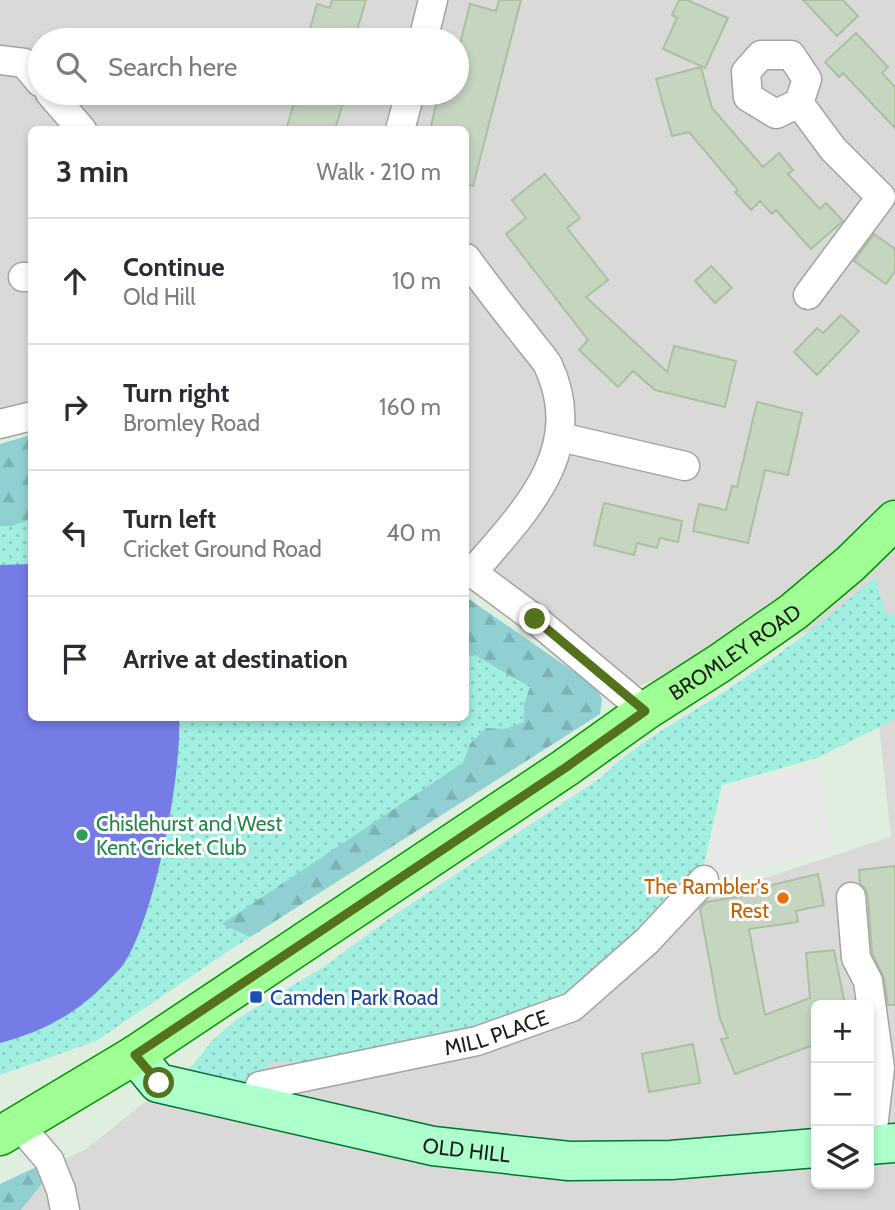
<!DOCTYPE html>
<meta charset="utf-8">
<style>
body{margin:0;font-family:Cabin,sans-serif;background:#f2f2f3;color:#2b2b33}
.controls{position:absolute;right:21px;bottom:21px;display:grid;overflow:hidden;border-radius:10px;box-shadow:0 4px 10px #0003}
.controls button{width:63px;height:63px;display:grid;place-items:center;padding:0;border:0;border-bottom:2px solid #e1e1e2;background:#fff;color:#2b2b33;font:35px sans-serif}
.stop{position:absolute;width:21px;height:21px;margin:-16px;border:5px solid #54711c;border-radius:50%;background:#fff}
.stop.end{background:#54711c;border-color:#fff;box-shadow:0 2px 7px #0008}
.list{margin:0;padding:0;list-style:none}
h2{display:flex;justify-content:space-between;align-items:center;height:91px;margin:0;padding:0 28px;font-size:30px}
h2 small{font-size:23px;font-weight:400;color:#7c7c81}
.list li{display:grid;grid-template-columns:46px 1fr auto;gap:21px;align-items:center;box-sizing:border-box;height:126px;padding:0 28px;border-top:2px solid #e1e1e2}
.list b{display:block;font-size:26px;white-space:nowrap}
.list p{margin:0;font-size:23px;white-space:nowrap;color:#7c7c81}
.list em{font-size:23px;font-style:normal;color:#7c7c81}
.icon{flex:none;width:38px;height:38px;fill:none;stroke:currentColor;stroke-width:2;stroke-linecap:round;stroke-linejoin:round}
.map{position:relative;flex:none;width:895px;height:1210px;overflow:hidden}
.search{position:absolute;background:#fff;box-shadow:0 4px 10px #0003;left:28px;top:28px;width:441px;height:77px;display:flex;align-items:center;gap:18px;box-sizing:border-box;padding:0 24px;border-radius:38px;color:#7c7c81;font-size:26px}
.panel{position:absolute;background:#fff;box-shadow:0 4px 10px #0003;left:28px;top:126px;width:441px;height:595px;border-radius:10px}
.map>svg:first-child{display:block}
.residential{fill:#d9dad8;fill-rule:evenodd}
.grass{fill:url(#grass-dots)}
.forest{fill:url(#forest-firs)}
.pitch{fill:#757ce6}
.parking{fill:#e8e8e8}
.building{fill:#c5d5c0;stroke:#a9c1a1;stroke-width:2}
.lines{fill:none;stroke-linecap:round;stroke-linejoin:round}
.street-casing{stroke:#a3a3a3;stroke-width:31}
.secondary-casing{stroke:#007533;stroke-width:41}
.primary-casing{stroke:#019300;stroke-width:41}
.street{stroke:#fff;stroke-width:28}
.secondary{stroke:#adffcc;stroke-width:38}
.primary{stroke:#a0ff94;stroke-width:38}
.route{stroke:#54711c;stroke-width:9}
.leisure-dot{fill:#2e9e5b;stroke:#fff;stroke-width:2.5}
.food-dot{fill:#e8710a;stroke:#fff;stroke-width:2.5}
.transit-dot{fill:#1a4fb4;stroke:#fff;stroke-width:2.5}
.labels{text-anchor:middle;dominant-baseline:central;stroke-width:6;stroke-linejoin:round;paint-order:stroke}
.street-label{font-size:21px;fill:#1c1c1c;stroke:#fff}
.leisure-label{font-size:21px;fill:#27864d;stroke:#fff;text-anchor:start}
.food-label{font-size:21px;fill:#c56008;stroke:#fff;text-anchor:end}
.transit-label{font-size:21px;fill:#164399;stroke:#fff;text-anchor:start}
</style>
<div class="map">
<svg width="895" height="1210" viewBox="0 0 895 1210">
<defs>
<pattern id="grass-dots" width="8" height="8" patternUnits="userSpaceOnUse" patternTransform="scale(1.75)"><rect width="8" height="8" fill="#a0efe1"/><path d="M2 2h.1M6 6h.1" fill="none" stroke="#89ccc0" stroke-width="1.8" stroke-linecap="round"/></pattern>
<pattern id="forest-firs" width="22" height="20" patternUnits="userSpaceOnUse" patternTransform="scale(1.75)"><rect width="22" height="20" fill="#90d0d2"/><path d="M5 1l3.5 6h-7zM16 11l3.5 6h-7z" fill="#7cb2b4"/></pattern>
</defs>
<rect width="100%" height="100%" fill="#e0eee0"/>
<path class="residential" d="M0,0H895V1210H0V1190L86,1149L197,1061L891,837L867,613L628,689L466,581V130H32L31,428L0,436ZM40,40H457V93H40ZM816,1005H869V1184H816Z"/>
<path class="grass" d="M31,435L32,718H466V597L602,699L600,714L227,952L96,1041L0,1075V444Z
M875,577L886,614H895V719L817,758L722,785L704,863L643,938L569,1002L479,1034L331,1064L298,1061L272,1062L248,1082L232,1086L185,1075L211,1042L237,1019L325,966L390,918L602,777C637,741 683,719 725,691C778,656 828,619 875,577Z"/>
<path class="forest" d="M31,435V519L12,526H0V444Z
M466,597L596,687L602,699L600,714L250,937L222,924L463,763L470,744L486,728L504,729L524,722V704L530,687L473,654L466,658Z
M66,1153L21,1210H0V1184Z"/>
<path class="pitch" d="M29,564L32,565V718H179C182,773 155,919 123,965C118,971 111,978 105,984C75,1015 41,1032 0,1043V565Z"/>
<path class="parking" d="M816,764L834,849L704,880L725,786Z"/>
<path class="building" d="M332,0H366L354,40H307L317,4L330,8Z
M499,0H521L473,186L466,185V130H430L437,101L444,103L447,93H457V56L470,4L496,11Z
M679,0H687L728,18L705,68L663,49L677,18L672,15Z
M803,0H843L858,16L837,36Z
M856,33L888,67L882,73L895,87V128L843,73L839,77L825,62Z
M701,67L712,108L763,167L779,153L793,170L788,174L820,209L826,203L843,221L811,249L776,210L772,214L760,201L751,210L735,192L738,190L689,132L672,136L656,79Z
M297,93H346L335,130H286Z
M545,174L580,218L567,228L608,280L586,297L667,372L674,346L736,361L725,407L655,390L633,371L618,387L579,350L588,340L506,234L526,218L512,200Z
M874,234L895,249V271L886,284L854,261Z
M711,266L732,288L715,303L695,281Z
M841,315L859,331L817,375L794,352L817,328L823,333Z
M757,402L802,413L788,475L765,470L748,543L693,531L699,504L726,510L732,486L737,487Z
M604,503L682,521L678,542L660,538L657,548L637,543L634,555L594,545Z
M895,866V1005H888L884,978L872,953L868,896L865,888L860,884L859,870Z
M818,874L824,905L796,911L798,922L749,929L765,1015L810,998L806,953L834,950L845,1005H816V1044L735,1074L721,1039L728,1038L720,1019L700,909L706,902L743,896L742,892Z
M693,1044L700,1083L649,1092L642,1054Z"/>
<g class="lines">
<g class="street-casing">
<g id="street">
<path d="M423,40L433,0"/>
<path d="M761,55H791L807,79L799,103L776,114L748,97L746,72Z"/>
<path d="M0,60L24,63L40,82"/>
<path d="M50,93L82,130"/>
<path d="M799,103L833,149L881,197L808,295"/>
<path d="M400,130L410,93"/>
<path d="M466,258C485,284 505,310 525,335C532,345 542,355 548,365C588,451 524,512 472,573"/>
<path d="M23,277H32"/>
<path d="M0,424L32,416"/>
<path d="M560,437L685,466"/>
<path d="M466,568L535,619L645,711"/>
<path d="M851,897L856,958L868,981L880,1068L871,1145"/>
<path id="s1" d="M252,1104L260,1086L477,1041L572,1007L647,941L704,880"/>
<path d="M19,1125L49,1160L61,1190L65,1210"/>
</g>
</g>
<g class="secondary-casing">
<g id="secondary">
<path id="s2" d="M135,1055L158,1083L433,1146L569,1161L671,1160L816,1148"/>
<path d="M869,1145L895,1143"/>
</g>
</g>
<g class="primary-casing">
<g id="primary">
<path id="s3" d="M0,1136L135,1055L565,768L645,711L720,663L793,612L850,564L895,520"/>
</g>
</g>
<use href="#street" class="street"/>
<use href="#secondary" class="secondary"/>
<use href="#primary" class="primary"/>
</g>
<g class="lines">
<path class="route" d="M159,1083L135,1055L565,768L645,711L535,619"/>
</g>
<circle class="leisure-dot" cx="82" cy="835" r="7"/>
<circle class="food-dot" cx="783" cy="898" r="7"/>
<rect class="transit-dot" x="249" y="990" width="14" height="14" rx="3.5"/>
<g class="labels">
<g class="street-label">
<text stroke="none"><textPath href="#s3" startOffset="880">BROMLEY ROAD</textPath></text>
<text stroke="none"><textPath href="#s1" startOffset="262">MILL PLACE</textPath></text>
<text stroke="none"><textPath href="#s2" startOffset="352">OLD HILL</textPath></text>
</g>
<g class="leisure-label">
<text x="96" y="823">Chislehurst and West<tspan x="96" dy="24">Kent Cricket Club</tspan></text>
</g>
<g class="food-label">
<text x="769" y="886">The Rambler's<tspan x="769" dy="24">Rest</tspan></text>
</g>
<g class="transit-label">
<text x="270" y="997">Camden Park Road</text>
</g>
</g>
</svg>
<div class="controls">
<button>+</button>
<button>−</button>
<button><svg class="icon" aria-label="layers" viewBox="0 0 24 24"><path d="M12 4l9 5-9 5-9-5zM3 14l9 5 9-5"/></svg></button>
</div>
<div class="stop" style="left:159px;top:1083px"></div>
<div class="stop end" style="left:535px;top:619px"></div>
<div class="search"><svg class="icon" aria-label="search" viewBox="0 0 24 24"><circle cx="10" cy="10" r="6"/><path d="M15 15l6 6"/></svg>Search here</div>
<section class="panel">
<h2>3 min<small>Walk · 210 m</small></h2>
<ul class="list">
<li><svg class="icon" aria-label="ahead" viewBox="0 0 24 24"><path d="M12 20V5M6 11l6-6 6 6"/></svg><div><b>Continue</b><p>Old Hill</p></div><em>10 m</em></li>
<li><svg class="icon" aria-label="right" viewBox="0 0 24 24"><path d="M7 20v-9h11M14 6l5 5-5 5"/></svg><div><b>Turn right</b><p>Bromley Road</p></div><em>160 m</em></li>
<li><svg class="icon" aria-label="left" viewBox="0 0 24 24"><path d="M17 20v-9H6M10 6l-5 5 5 5"/></svg><div><b>Turn left</b><p>Cricket Ground Road</p></div><em>40 m</em></li>
<li><svg class="icon" aria-label="arrive" viewBox="0 0 24 24"><path d="M6 21V4h12l-3 4 3 4H6"/></svg><div><b>Arrive at destination</b></div></li>
</ul>
</section>
</div>
